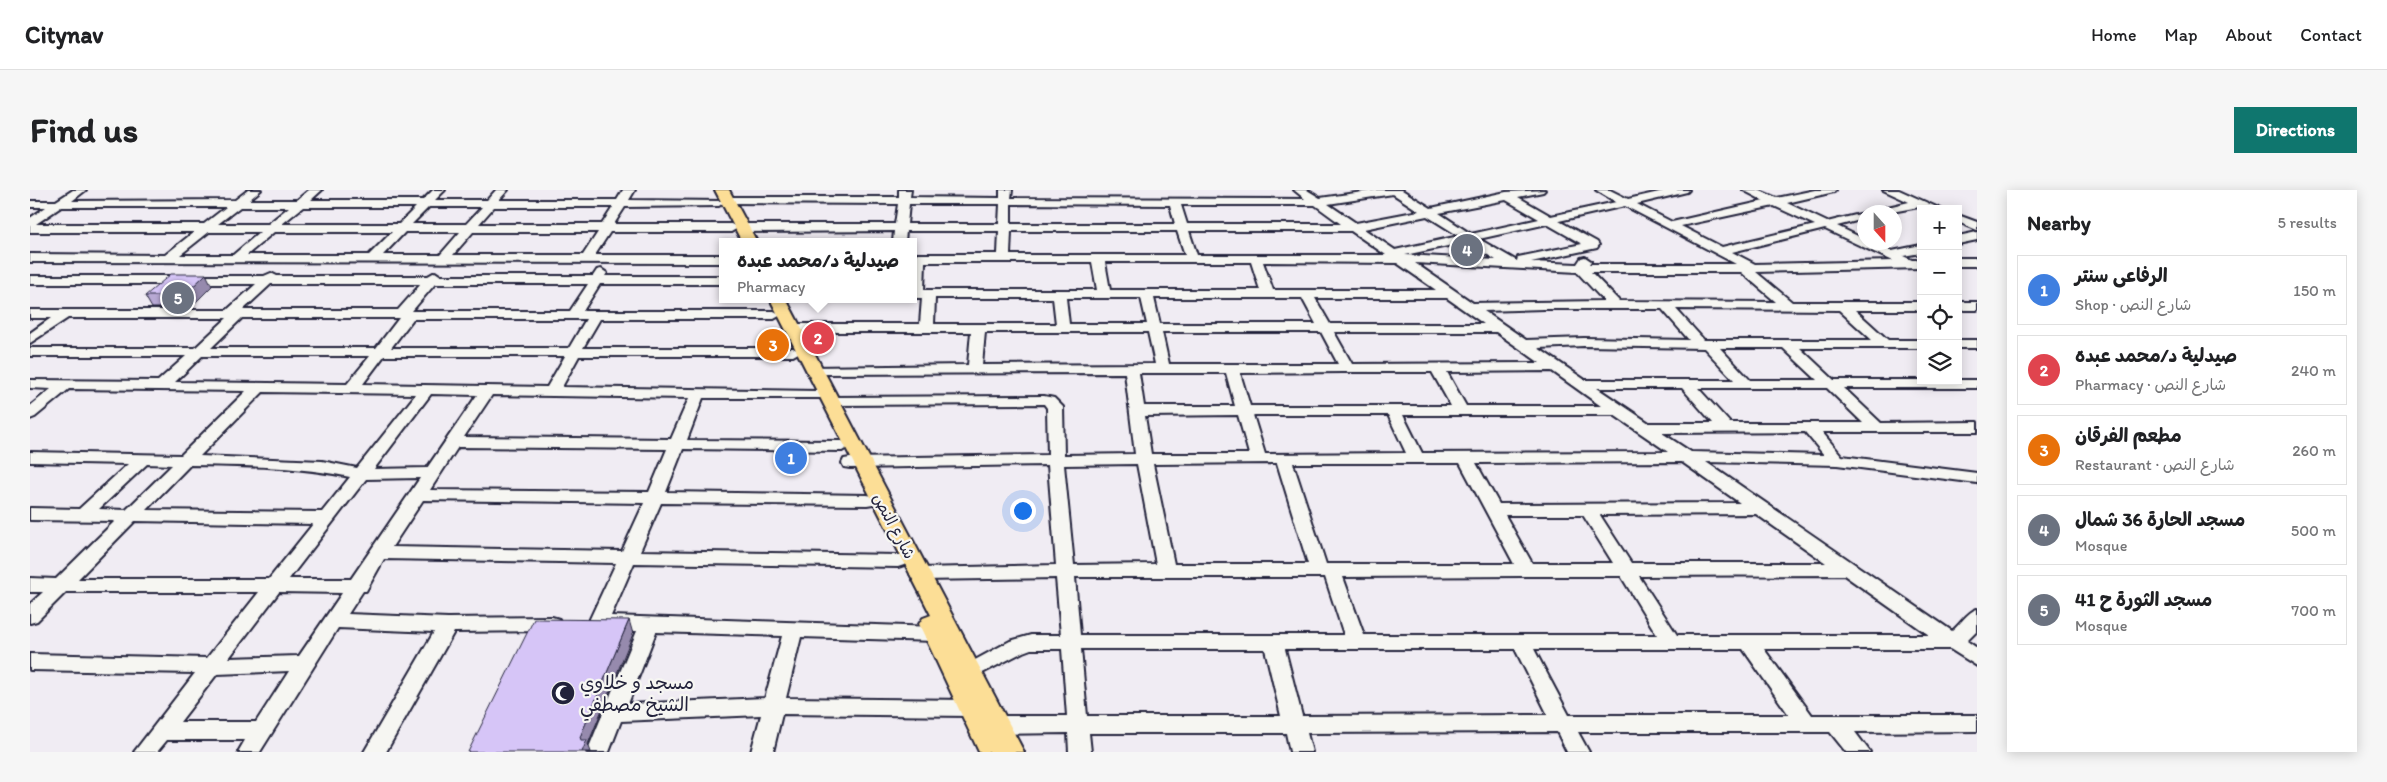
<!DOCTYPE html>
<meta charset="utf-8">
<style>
body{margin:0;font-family:Itim,"Playpen Sans Arabic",sans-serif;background:#f6f6f6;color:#202124}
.controls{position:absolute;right:15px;top:15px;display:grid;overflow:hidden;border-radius:0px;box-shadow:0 2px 12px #0003}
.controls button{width:45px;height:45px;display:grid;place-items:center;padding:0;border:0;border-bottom:1px solid #e0e0e0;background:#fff;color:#202124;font:25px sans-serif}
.compass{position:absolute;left:1827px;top:15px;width:45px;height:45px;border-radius:50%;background:#fff;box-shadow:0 2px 12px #0003;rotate:159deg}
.you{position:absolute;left:992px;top:320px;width:18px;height:18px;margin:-12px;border:4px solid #fff;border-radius:50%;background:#1a73e8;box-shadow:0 0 0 8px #1a73e833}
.badge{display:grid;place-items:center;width:32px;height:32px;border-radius:50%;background:#0f766e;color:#fff;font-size:16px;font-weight:700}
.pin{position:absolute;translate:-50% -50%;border:2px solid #fff;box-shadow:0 1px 5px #0006}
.popup{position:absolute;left:689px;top:48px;width:198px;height:65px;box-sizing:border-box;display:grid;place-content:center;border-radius:0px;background:#fff;filter:drop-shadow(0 1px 4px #0005);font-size:16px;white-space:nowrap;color:#757577}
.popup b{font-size:19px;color:#202124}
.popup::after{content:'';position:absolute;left:50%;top:100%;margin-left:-10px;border:10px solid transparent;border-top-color:#fff}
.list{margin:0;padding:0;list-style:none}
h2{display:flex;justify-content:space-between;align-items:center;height:65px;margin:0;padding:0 20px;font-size:21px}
h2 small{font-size:16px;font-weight:400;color:#757577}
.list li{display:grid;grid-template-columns:32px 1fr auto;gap:15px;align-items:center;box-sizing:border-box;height:70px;margin:0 10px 10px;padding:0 10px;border:1px solid #e0e0e0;border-radius:0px}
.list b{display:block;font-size:19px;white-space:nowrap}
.list p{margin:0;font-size:16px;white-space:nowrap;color:#757577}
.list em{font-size:16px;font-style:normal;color:#757577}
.icon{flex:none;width:28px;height:28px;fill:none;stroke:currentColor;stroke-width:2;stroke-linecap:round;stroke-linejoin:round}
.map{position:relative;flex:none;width:1947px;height:562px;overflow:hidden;border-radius:0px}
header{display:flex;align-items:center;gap:30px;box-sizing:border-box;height:70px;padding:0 25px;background:#fff;border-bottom:1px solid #e0e0e0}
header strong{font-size:24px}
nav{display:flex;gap:28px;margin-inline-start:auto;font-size:18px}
.intro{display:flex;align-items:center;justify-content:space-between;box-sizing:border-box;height:120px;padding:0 30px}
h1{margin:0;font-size:35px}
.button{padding:12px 22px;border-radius:0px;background:#0f766e;color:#fff;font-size:18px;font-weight:700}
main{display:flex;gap:30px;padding:0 30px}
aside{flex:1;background:#fff;border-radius:0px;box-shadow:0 2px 12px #0003}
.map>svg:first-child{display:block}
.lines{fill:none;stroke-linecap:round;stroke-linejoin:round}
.minor-casing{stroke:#22223b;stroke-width:4}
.major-casing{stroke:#22223b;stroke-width:4}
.minor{fill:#f6f6f2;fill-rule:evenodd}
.major{fill:#fcde96;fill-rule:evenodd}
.wall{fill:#b8a9d4;stroke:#22223b}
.shaded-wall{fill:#968aad;stroke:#22223b}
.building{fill:#d6c5f7;stroke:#22223b}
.labels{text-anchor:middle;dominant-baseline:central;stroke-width:4.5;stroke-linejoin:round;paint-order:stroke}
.street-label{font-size:16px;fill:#22223b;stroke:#f6f6f2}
.near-poi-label{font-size:19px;fill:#22223b;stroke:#f6f6f2;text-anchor:start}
</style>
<header>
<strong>Citynav</strong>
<nav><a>Home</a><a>Map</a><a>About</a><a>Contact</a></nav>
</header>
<div class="intro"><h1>Find us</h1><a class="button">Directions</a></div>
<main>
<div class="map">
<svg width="1947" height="562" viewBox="0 0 1947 562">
<rect width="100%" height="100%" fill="#f0ecf3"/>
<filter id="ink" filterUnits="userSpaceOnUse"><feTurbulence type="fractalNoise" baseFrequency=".02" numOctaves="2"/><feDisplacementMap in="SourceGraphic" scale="10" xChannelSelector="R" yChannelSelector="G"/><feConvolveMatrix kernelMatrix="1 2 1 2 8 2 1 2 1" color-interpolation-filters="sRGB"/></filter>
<g filter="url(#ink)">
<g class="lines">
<g class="minor-casing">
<path id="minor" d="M43,0H56L42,11L205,10L218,0H231L219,10H267L279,0H292L281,10H393L403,0H415L405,10H457L466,0H478L469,10H587L593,0H605L599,10L693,11L698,7H869V0H881L880,7L970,8V0H982L981,8L1275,9L1264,0H1277L1290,8L1347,0H1372L1401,18L1476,2L1515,0L1513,2L1488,7L1521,26L1586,12L1566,0H1580L1598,9L1638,0H1659L1657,2L1607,14L1642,32L1734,11L1713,0H1728L1747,8L1785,0H1806L1804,2L1757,13L1797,32L1834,23V29L1807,36L1834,49V52H1843L1862,61L1891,55V63L1873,66L1882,70H1891V78L1726,82L1762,112H1891V120H1825L1858,150H1891V158H1770L1804,190H1947V198H1814L1851,233L1947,232V242H1792L1812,266L1947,283V293L1807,275L1676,272L1922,441C1931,434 1937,422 1947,419V441L1937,451L1947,458V476L1920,459H1734L1782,525H1947V541L1825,542L1840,562H1816L1800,542H1548L1559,562H1537L1527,542L1277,543L1282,562H1260L1256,543H1059L1061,562H1039L1038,543L967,544L960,541L957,535L960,529L967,526H1037L1032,459H1001L993,462L941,489L934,486L931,481L934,476L980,451L1001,445H1031L1026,388L889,390L883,389L880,384L883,379L889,378L1026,375L1018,275L820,278L814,277L812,273L814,269L820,268L1018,265L1017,218L1014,214L801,215L794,211L801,207L1014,206L1024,208L1033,217L1034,265L1105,264L1095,183L785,184L778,180L780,177L938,175L941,142H763L756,138L763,134H890L892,108H883V64H968L969,41H876L875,52H863L864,41L712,42L706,39L701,42H580L565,65H693V73L0,72V64L135,65L164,42H0V28L16,17H0V11H26ZM1363,4L1389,21L1326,33L1298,14ZM1476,10L1509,29L1441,44L1409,23ZM694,12L698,13L868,14L865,34H712L706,37L701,34H584L595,17L689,16ZM879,14H970L969,34H877ZM981,14L1140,15L1145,34H981ZM1151,15H1285L1311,34H1157ZM1595,16L1706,74H1559L1561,71L1555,67L1551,68L1547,74L1501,72L1567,58L1569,55L1567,52L1529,31ZM1744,16L1785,35L1692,57L1651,36ZM31,17H196L174,34H6ZM210,17H259L238,34H188ZM273,17H386L369,34H252ZM399,17H452L436,34H382ZM464,17H583L572,34H449ZM1397,26L1429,46L1365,60L1334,39ZM1517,34L1552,54L1488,67L1487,71L1449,49ZM1795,39L1863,71L1725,74L1702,62ZM981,41H1147L1155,65H980ZM1159,41H1321L1356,65H1167ZM179,42H230L203,65H150ZM244,42H362L339,65H217ZM375,42H430L410,65H353ZM443,42H568L553,65H423ZM1437,52L1466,70L1375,65ZM895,72H1062L1067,100H894ZM1075,72H1221L1230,100H1080ZM1233,72L1367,73L1406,100H1243ZM1385,73L1547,82L1574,111L1443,113ZM1561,82H1711L1746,112L1589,111ZM905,108H1023L1026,134H904ZM1036,108H1111L1117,134H1039ZM1124,108H1272L1286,134H1130ZM1285,108H1417L1454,134H1300ZM1514,119H1632L1659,150L1554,148L1496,150L1454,121ZM1646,119L1809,120L1842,150H1674ZM955,142H1118L1125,174L952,175ZM1132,142H1291L1308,174H1139ZM1304,142H1466L1510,173L1322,174ZM1554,156L1674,158L1704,190H1555L1508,158ZM1690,158H1753L1787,190H1720ZM1522,181L1571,216H1436L1417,182ZM1313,182H1402L1421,216H1220L1210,183ZM1109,183H1196L1205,216H1114ZM1567,198H1652L1683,233H1619ZM1668,198H1797L1833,233H1700ZM1208,225L1219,264H1121L1115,226ZM1223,225H1358L1376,263L1235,264ZM1373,225H1584L1638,262L1392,263ZM1775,242L1794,265L1661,262L1632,243ZM1652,272L1710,313L1469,314L1446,273ZM1247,273L1278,374H1144L1123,274ZM1263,273H1430L1484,374H1296ZM1107,274L1126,374L1044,375L1034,275ZM1726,324L1796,373H1601L1570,325ZM1475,325H1553L1583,373H1502ZM1814,385L1899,445H1647L1609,386ZM1493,386H1591L1627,445H1334L1313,387ZM1045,387H1295L1314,445H1050ZM1051,459H1235L1251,526H1057ZM1255,459H1485L1518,525L1272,526ZM1504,459H1713L1759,525H1539Z
M1853,0H1869L1911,19L1889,17L1862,22H1844L1845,20L1879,12Z
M1928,25L1947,32V40L1928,32Z
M1947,42V50L1928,54V46Z
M1928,68H1947V76H1928Z
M571,79L577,83L575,86H693V94H570L553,121H744L751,125L744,129H570L553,158H763L770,162L763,166H549L532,197L787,201L794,205L792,208H673L657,250L812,251L820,256L812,261L653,259L636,302L837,305L843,306L845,310L843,314L837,315L631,313L610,361L868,365L874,367L877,371L874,375L868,377L604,373L581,426L906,437L913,439L916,444L913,449L906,451L771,447L756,508L940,510L947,512L950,518L947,524L940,526L752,524L743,562H721L731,525L591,531L579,562H557L607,441C594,441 573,442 561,438L558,433L586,373L354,369L336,401H333L318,424L418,428L522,427L529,429L532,434L529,439L522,441L424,442L356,562H334L404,442L308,438L230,562H208L215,550H137L127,562H104L165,483L0,480V464L177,468L229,402H36L7,431L0,433V414L13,402H0V388L26,389L85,331L0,330V318L49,319L98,274L0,272V262L151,265L216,201L39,199L5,227L0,229V216L21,199L0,198V190L128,191L156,166H0V158H165L197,128H38L0,153V143L21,128H0V120H197L226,94H0V86H234L241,83L247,86H398L405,82L411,86H563L567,80ZM241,94H391L368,120H213ZM405,94H558L540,121H382ZM212,128H369L346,158H181ZM383,129H556L539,158H361ZM172,166H340L317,194L145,192ZM354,166H535L517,197L333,194ZM233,202L386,204L327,278L292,271L170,266ZM401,204L447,205L397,278L344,279ZM462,205L659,208L641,249L434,247ZM428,257L637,259L619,302L400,300ZM117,274L142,275L96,320L69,319ZM160,275C214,276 267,276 320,287L292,322L116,320ZM390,288L321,389H259L336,289ZM393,310L614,313L592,361L362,357ZM105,331L283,334L239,389H48ZM249,402L312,403L269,466L199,468ZM626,442L752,446L735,508L598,514ZM259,481L226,532H150L187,484Z
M1928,112H1947V120H1928Z
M1928,150H1947V158H1928Z"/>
</g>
<g class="major-casing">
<path id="major" d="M685,0H699L727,52H712Z
M740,109H756L994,562H949L889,434L893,428L901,425Z"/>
</g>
<use href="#minor" class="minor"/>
<use href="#major" class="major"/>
</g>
<path class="wall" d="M182,96L160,118H122L115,106Z"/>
<path class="shaded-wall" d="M176,84L182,96L160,118L153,106Z
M599,430L603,444L558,554L561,562H552L550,547Z"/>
<path class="building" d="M141,84H176L153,106H115Z
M504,429L599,430L550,547L551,550H557L552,562H438Z"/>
</g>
<defs>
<g id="mosque-disc" transform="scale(1.25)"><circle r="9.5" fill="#22223b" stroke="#f6f6f2"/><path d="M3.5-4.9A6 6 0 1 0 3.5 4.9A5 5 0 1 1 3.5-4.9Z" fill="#fff"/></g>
</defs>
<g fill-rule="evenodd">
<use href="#mosque-disc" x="533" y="503"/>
</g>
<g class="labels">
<g class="street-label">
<text transform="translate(864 336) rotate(62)">شارع النص</text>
</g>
<g class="near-poi-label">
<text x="550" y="492">مسجد و خلاوي<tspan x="550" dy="22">الشيخ مصطفي</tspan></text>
</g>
</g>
</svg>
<div class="controls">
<button>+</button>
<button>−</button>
<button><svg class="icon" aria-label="locate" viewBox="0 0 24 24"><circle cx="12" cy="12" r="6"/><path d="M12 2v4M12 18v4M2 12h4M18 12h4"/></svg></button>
<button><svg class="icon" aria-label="layers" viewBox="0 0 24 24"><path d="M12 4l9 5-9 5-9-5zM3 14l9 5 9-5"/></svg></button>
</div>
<svg class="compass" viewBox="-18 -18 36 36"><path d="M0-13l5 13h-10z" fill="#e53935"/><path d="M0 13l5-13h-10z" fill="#757577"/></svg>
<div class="you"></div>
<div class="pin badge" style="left:761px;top:268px;background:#3f7fe0">1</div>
<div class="pin badge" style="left:788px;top:148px;background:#e0444e">2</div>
<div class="popup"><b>صيدلية د/محمد عبده</b>Pharmacy</div>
<div class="pin badge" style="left:743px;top:155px;background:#e8710a">3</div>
<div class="pin badge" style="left:1437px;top:60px;background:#6b7280">4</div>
<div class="pin badge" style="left:148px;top:108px;background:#6b7280">5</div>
</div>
<aside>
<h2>Nearby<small>5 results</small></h2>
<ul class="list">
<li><span class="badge" style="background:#3f7fe0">1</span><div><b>الرفاعى سنتر</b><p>Shop · شارع النص</p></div><em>150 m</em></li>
<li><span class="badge" style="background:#e0444e">2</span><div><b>صيدلية د/محمد عبده</b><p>Pharmacy · شارع النص</p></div><em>240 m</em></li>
<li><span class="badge" style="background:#e8710a">3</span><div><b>مطعم الفرقان</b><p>Restaurant · شارع النص</p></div><em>260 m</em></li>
<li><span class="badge" style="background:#6b7280">4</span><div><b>مسجد الحارة 36 شمال</b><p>Mosque</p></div><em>500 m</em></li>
<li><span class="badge" style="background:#6b7280">5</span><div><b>مسجد الثورة ح 41</b><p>Mosque</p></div><em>700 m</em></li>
</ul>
</aside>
</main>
